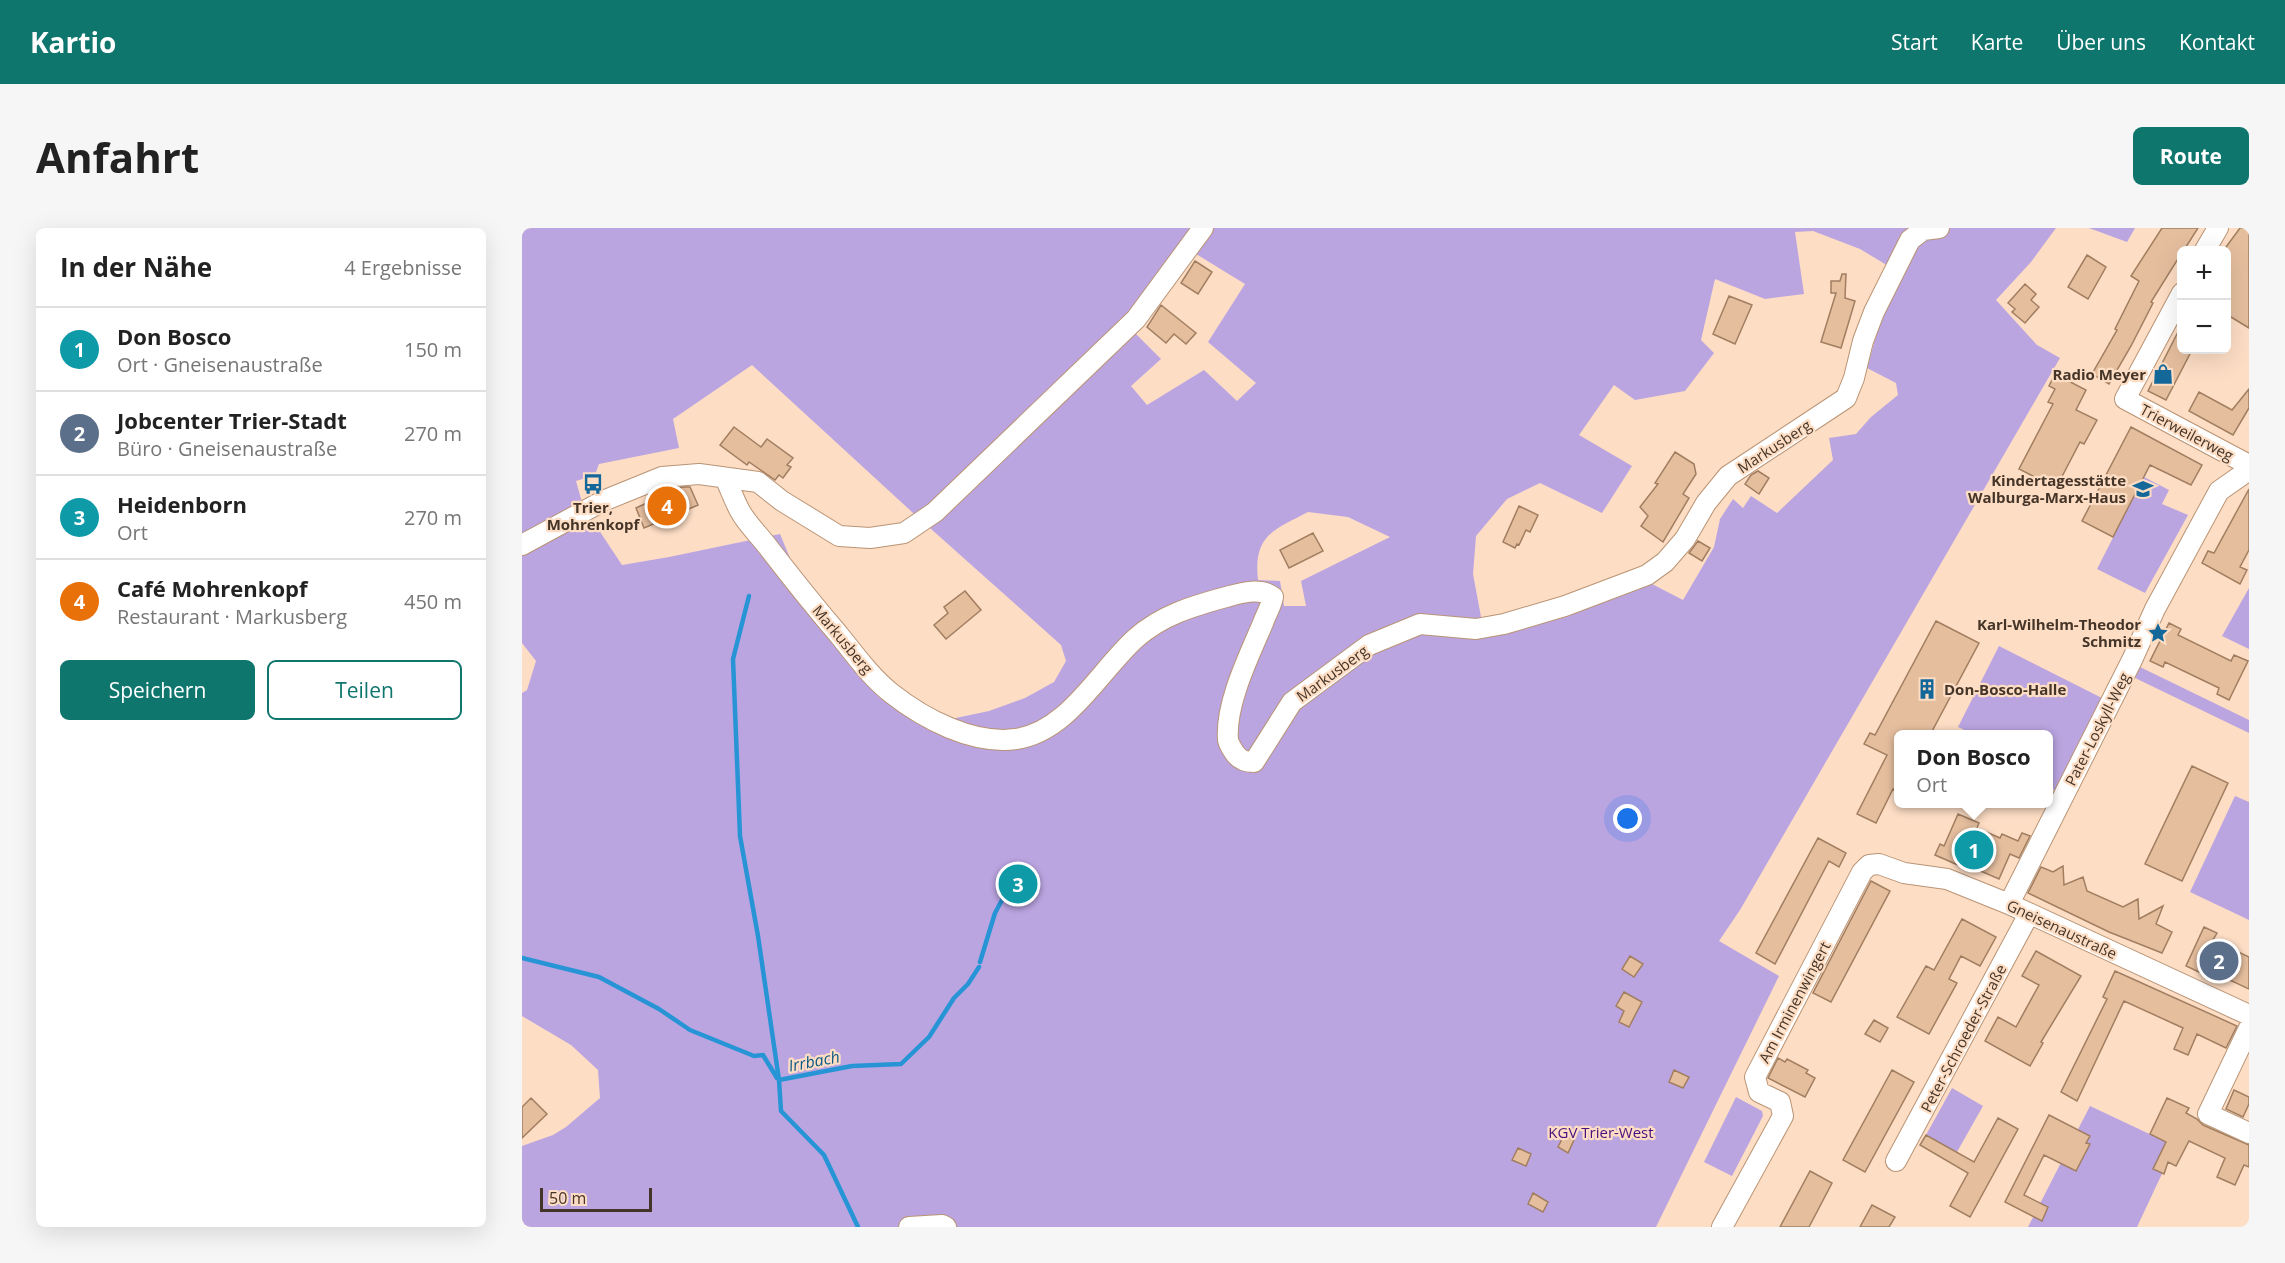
<!DOCTYPE html>
<html lang="de">
<meta charset="utf-8">
<style>
body{margin:0;font-family:"Open Sans",sans-serif;background:#f6f6f6;color:#222}
.controls{position:absolute;right:18px;top:18px;display:grid;overflow:hidden;border-radius:9px;box-shadow:0 6px 24px #0002}
.controls button{width:54px;height:54px;display:grid;place-items:center;padding:0;border:0;border-bottom:2px solid #e0e0e0;background:#fff;color:#222;font:30px sans-serif}
.scale{position:absolute;left:18px;bottom:15px;width:112px;box-sizing:border-box;padding-left:6px;border:3px solid #453528;border-top:0;font-size:16px;line-height:21px;white-space:nowrap;color:#453528;-webkit-text-stroke:4px #fdddc4;paint-order:stroke}
.you{position:absolute;left:1106px;top:591px;width:21px;height:21px;margin:-15px;border:4px solid #fff;border-radius:50%;background:#1a73e8;box-shadow:0 0 0 9px #1a73e833}
.badge{display:grid;place-items:center;width:39px;height:39px;border-radius:50%;background:#0f766e;color:#fff;font-size:20px;font-weight:700}
.pin{position:absolute;translate:-50% -50%;border:3px solid #fff;box-shadow:0 2px 6px #0006}
.popup{position:absolute;left:1372px;top:502px;width:159px;height:78px;box-sizing:border-box;display:grid;place-content:center;border-radius:9px;background:#fff;filter:drop-shadow(0 2px 4px #0005);font-size:20px;white-space:nowrap;color:#767676}
.popup b{font-size:22px;color:#222}
.popup::after{content:'';position:absolute;left:50%;top:100%;margin-left:-12px;border:12px solid transparent;border-top-color:#fff}
.list{margin:0;padding:0;list-style:none}
h2{display:flex;justify-content:space-between;align-items:center;height:78px;margin:0;padding:0 24px;font-size:26px}
h2 small{font-size:20px;font-weight:400;color:#767676}
.list li{display:grid;grid-template-columns:39px 1fr auto;gap:18px;align-items:center;box-sizing:border-box;height:84px;padding:0 24px;border-top:2px solid #e0e0e0}
.list b{display:block;font-size:22px;white-space:nowrap}
.list p{margin:0;font-size:20px;white-space:nowrap;color:#767676}
.list em{font-size:20px;font-style:normal;color:#767676}
.actions{display:flex;gap:12px;padding:18px 24px}
.actions a{flex:1;padding:14px 0;border:2px solid #0f766e;border-radius:9px;text-align:center;font-size:21px;color:#0f766e}
.actions .main{background:#0f766e;color:#fff}
.map{position:relative;flex:none;width:1727px;height:999px;overflow:hidden;border-radius:9px}
header{display:flex;align-items:center;gap:36px;box-sizing:border-box;height:84px;padding:0 30px;background:#0f766e;color:#fff}
header strong{font-size:28px}
nav{display:flex;gap:33px;margin-inline-start:auto;font-size:21px}
.intro{display:flex;align-items:center;justify-content:space-between;box-sizing:border-box;height:144px;padding:0 36px}
h1{margin:0;font-size:42px}
.button{padding:15px 27px;border-radius:9px;background:#0f766e;color:#fff;font-size:21px;font-weight:700}
main{display:flex;gap:36px;padding:0 36px}
aside{flex:1;background:#fff;border-radius:9px;box-shadow:0 6px 24px #0002}
.map>svg:first-child{display:block}
.green{fill:#bba5e1;fill-rule:evenodd}
.lines{fill:none;stroke-linecap:round;stroke-linejoin:round}
.stream{stroke:#2794d5;stroke-width:4.5}
.building{fill:#e5be9e;stroke:#a17e60;stroke-width:1.5}
.minor-casing{stroke:#b99475;stroke-width:22}
.minor{stroke:#fff;stroke-width:20}
.labels{text-anchor:middle;dominant-baseline:central;stroke-width:4.5;stroke-linejoin:round;paint-order:stroke}
.poi-label{font-size:15px;font-weight:bold;fill:#453528;stroke:#fdddc4;text-anchor:end}
.street-label{font-size:15px;fill:#453528;stroke:#fdddc4}
.park-label{font-size:15px;fill:#4a0f7e;stroke:#fdddc4}
.water-label{font-size:16px;font-style:italic;fill:#0d5a86;stroke:#fdddc4}
</style>
<header>
<strong>Kartio</strong>
<nav><a>Start</a><a>Karte</a><a>Über uns</a><a>Kontakt</a></nav>
</header>
<div class="intro"><h1>Anfahrt</h1><a class="button">Route</a></div>
<main>
<aside>
<h2>In der Nähe<small>4 Ergebnisse</small></h2>
<ul class="list">
<li><span class="badge" style="background:#0f9aa8">1</span><div><b>Don Bosco</b><p>Ort · Gneisenaustraße</p></div><em>150 m</em></li>
<li><span class="badge" style="background:#5c6f8a">2</span><div><b>Jobcenter Trier-Stadt</b><p>Büro · Gneisenaustraße</p></div><em>270 m</em></li>
<li><span class="badge" style="background:#0f9aa8">3</span><div><b>Heidenborn</b><p>Ort</p></div><em>270 m</em></li>
<li><span class="badge" style="background:#e8710a">4</span><div><b>Café Mohrenkopf</b><p>Restaurant · Markusberg</p></div><em>450 m</em></li>
</ul>
<div class="actions"><a class="main">Speichern</a><a>Teilen</a></div>
</aside>
<div class="map">
<svg width="1727" height="999" viewBox="0 0 1727 999">
<rect width="100%" height="100%" fill="#fdddc4"/>
<path class="green" d="M0,0H1534L1509,34L1474,72L1515,117L1538,130L1218,682L1197,713L1257,748L1134,999H0V918L31,907L44,899L78,870L76,842L49,817L0,788V465L5,462L14,433L0,415ZM1291,3L1338,21L1373,42L1345,140L1374,155L1376,167L1349,189L1334,206L1307,210L1311,232L1255,285L1229,268L1221,280L1211,271L1198,291L1192,319L1161,372L1130,356L1041,390L962,405L951,346L954,308L985,271L1018,255L1080,285L1110,238L1057,207L1092,157L1113,172L1163,163L1192,125L1179,112L1193,51L1243,71L1282,66L1273,4ZM661,18L723,56L686,114L734,155L715,173L682,142L625,177L609,158L639,131L601,93ZM230,137L390,284L539,417L544,433L532,454L503,470L467,483L429,491L398,476L364,451L268,330L258,306L147,329L100,337L61,278L54,253L73,247L77,236L157,220L151,191ZM786,284L826,289L868,309L779,353L784,378H762L758,353L736,352C731,307 752,302 786,284Z
M1567,0H1613L1605,14Z
M1622,249L1647,262L1640,276L1666,287L1623,365L1575,341Z
M1727,360V421L1700,408Z
M1477,418L1580,470L1536,564L1527,559V506H1451L1436,499Z
M1618,439L1727,492V505L1613,450Z
M1713,568L1727,574V692L1668,664Z
M1430,860L1461,878L1435,924L1404,907Z
M1214,869L1240,883L1241,888L1210,948L1182,934Z
M1568,878L1653,918L1615,999H1506Z"/>
<g class="lines">
<path class="stream" d="M227,368L211,431L218,608L236,708L257,852
M483,667L496,656
M0,730L77,749L137,781L168,802L232,828L241,827L255,850
M458,734L473,685L480,672
M336,999L302,927L259,883L257,852L330,838L379,836L407,809L432,770L446,756L457,739"/>
</g>
<path class="building" d="M1640,0H1676L1662,22H1659V26L1629,74L1631,75L1609,118L1587,156L1570,146L1595,102L1593,101L1617,53L1609,48Z
M1718,0H1727V100L1704,86V19Z
M1565,27L1584,39L1566,71L1546,59Z
M673,33L690,44L676,66L659,55Z
M1320,46H1324L1323,70L1333,73L1319,120L1299,114L1314,65H1309V53H1318Z
M1503,56L1514,66L1509,72L1517,79L1503,95L1490,84L1493,81L1486,75Z
M1207,68L1230,77L1213,116L1191,106Z
M639,77L674,105L664,116L652,106L644,115L625,99Z
M1659,98V122H1670L1644,172L1626,163Z
M1533,146L1564,162L1554,182L1575,192L1562,216L1558,214L1534,260L1497,241L1531,176L1526,174L1533,161L1527,158Z
M1727,161V180L1711,207L1667,183L1677,164L1710,182Z
M212,199L239,219L245,211L271,230L265,237L269,239L261,250L257,247L253,252L227,234L225,237L198,217Z
M1609,199L1680,237L1669,257L1628,237L1591,309L1560,293Z
M1153,224L1172,236L1174,246L1161,266L1167,270L1141,314L1119,298L1126,288L1118,279L1136,256L1133,255Z
M1236,243L1247,250L1237,266L1223,256L1229,247Z
M160,259H168L176,277L122,300L114,280Z
M1727,261V322L1718,339L1725,342L1718,356L1680,335L1686,323L1692,325Z
M997,278L1016,287L1008,304L1004,302L997,317L995,316L993,320L981,314Z
M791,305L801,323L767,340L758,322Z
M1176,313L1188,320L1180,333L1167,325Z
M443,363L459,382L424,411L412,397L426,385L422,379Z
M1414,393L1457,415L1408,507H1377V564L1371,561L1354,595L1335,586L1365,527L1342,516L1348,505L1353,507Z
M1647,395L1659,401L1656,407L1709,433L1712,427L1726,433L1707,472L1695,466L1697,460L1643,434L1641,439L1628,433Z
M1670,538L1706,555L1660,653L1623,636Z
M1436,586L1457,595L1455,600L1478,610L1480,606L1496,613L1500,605L1508,608L1497,630L1488,626L1477,651L1438,634L1436,637L1413,627L1418,616L1422,618Z
M1296,610L1324,625L1317,639L1307,633L1253,736L1234,725Z
M1541,638L1542,657L1561,649L1565,663L1601,679L1616,671L1617,691L1641,678L1634,696L1650,704L1640,725L1587,704L1506,665L1519,639L1531,644Z
M1349,653L1368,663L1309,774L1291,765Z
M1440,691L1474,709L1458,738L1439,728L1427,751L1435,755L1407,806L1375,789L1404,738L1412,742Z
M1682,699L1695,705L1691,712L1727,729V761L1680,739L1677,744L1664,738Z
M1514,723L1559,748L1519,814L1521,815L1508,838L1463,813L1476,789L1494,799L1517,757L1500,748Z
M1108,728L1121,736L1112,749L1100,741Z
M1593,743L1715,798L1704,820L1675,806L1666,827L1652,821L1661,800L1602,773L1555,873L1539,864L1585,771L1581,769Z
M1102,764L1120,774L1107,799L1097,794L1102,783L1094,778Z
M1352,792L1366,800L1358,814L1343,806Z
M1256,830L1263,834L1265,831L1286,842L1284,845L1293,850L1283,869L1246,850Z
M1152,842L1167,849L1161,860L1147,854Z
M1370,842L1392,854L1343,944L1321,932Z
M1712,862L1727,869V876L1721,889L1704,881Z
M9,870L25,886L0,910V879Z
M1645,870L1667,880L1664,885L1675,891L1681,897L1727,917V939L1722,937L1713,957L1695,949L1703,930L1667,913L1654,938L1646,934L1642,946L1631,941L1644,914L1628,906Z
M1527,887L1568,908L1564,915L1568,916L1554,943L1522,927L1502,967L1526,979L1520,993L1483,974Z
M1476,890L1496,901L1448,989L1428,978L1446,945L1398,917L1404,907L1452,934Z
M1042,907L1052,912L1046,925L1036,919Z
M996,920L1009,926L1004,938L990,932Z
M1288,943L1310,955L1287,999H1258Z
M1011,965L1026,974L1021,984L1006,976Z
M1350,977L1373,989L1367,999H1338Z"/>
<g class="lines">
<g class="minor-casing">
<path id="minor" d="M1683,22L1696,0
M1660,65L1603,171L1727,237
M203,250C208,260 212,272 218,283C225,296 237,307 246,319C269,349 293,379 317,407C333,427 349,449 369,465C402,491 451,517 494,511C546,504 578,442 614,410C640,387 671,378 704,369C719,365 738,359 751,369C749,379 744,386 741,395C727,428 703,476 706,512C707,516 710,521 712,524C717,532 723,534 732,534L770,474L847,417L898,396L954,401L982,396L1043,378L1125,347L1143,334L1163,311L1184,275L1206,248L1324,170L1332,150L1341,113L1352,84L1388,12L1401,2L1417,0
M0,317L81,273L140,249L177,246L236,254L260,273L317,308L348,310L382,305L413,284L614,91L681,0
M1487,676L1610,432L1633,381L1697,263L1727,242
M1727,800L1686,886L1727,905
M1374,933L1507,686
M387,999L420,997L424,999
M1200,999L1261,888L1258,874L1237,864L1233,849L1340,644L1347,637L1357,636L1382,645L1425,651L1487,676L1727,787"/>
</g>
<use href="#minor" class="minor"/>
</g>
<defs>
<g id="shop-bare" transform="scale(1.62)"><path d="M-5-2.5h2.3a2.7 3.5 0 0 1 5.4 0H5L5.5 6h-11ZM-1.5-2.5h3a1.5 2.3 0 0 0-3 0Z" fill="#146899" stroke="#fdddc4" stroke-width="2.5" paint-order="stroke"/></g>
<g id="bus-bare" transform="scale(1.62)"><path d="M-5-6H5V4H4V6H2V4H-2V6H-4V4H-5ZM-3.5-4V0h7V-4ZM-3.5 1.2v1.5H-2V1.2ZM2 1.2v1.5H3.5V1.2Z" fill="#146899" stroke="#fdddc4" stroke-width="2.5" paint-order="stroke"/></g>
<g id="school-bare" transform="scale(1.62)"><path d="M0-5L7-2L0 1L-7-2ZM-4 1L0 2.5L4 1V4Q0 6-4 4Z" fill="#146899" stroke="#fdddc4" stroke-width="2.5" paint-order="stroke"/></g>
<g id="sight-bare" transform="scale(1.62)"><path d="M0-6L1.8-2.2L6-1.7L2.9 1.2L3.7 5.4L0 3.3L-3.7 5.4L-2.9 1.2L-6-1.7L-1.8-2.2Z" fill="#146899" stroke="#fdddc4" stroke-width="2.5" paint-order="stroke"/></g>
<g id="building-bare" transform="scale(1.62)"><path d="M-4-6H4V6H1V3H-1V6H-4ZM-2.5-4.3h1.7v1.8h-1.7ZM.8-4.3h1.7v1.8H.8ZM-2.5-1h1.7V.8h-1.7ZM.8-1h1.7V.8H.8Z" fill="#146899" stroke="#fdddc4" stroke-width="2.5" paint-order="stroke"/></g>
</defs>
<g fill-rule="evenodd">
<use href="#shop-bare" x="1641" y="146"/>
<use href="#bus-bare" x="71" y="256"/>
<use href="#school-bare" x="1621" y="261"/>
<use href="#sight-bare" x="1636" y="405"/>
<use href="#building-bare" x="1405" y="461"/>
</g>
<g class="labels">
<g class="poi-label">
<text x="1624" y="146">Radio Meyer</text>
<text x="1604" y="252">Kindertagesstätte<tspan x="1604" dy="17">Walburga-Marx-Haus</tspan></text>
<text x="71" y="279" text-anchor="middle">Trier,<tspan x="71" dy="17">Mohrenkopf</tspan></text>
<text x="1619" y="396">Karl-Wilhelm-Theodor<tspan x="1619" dy="17">Schmitz</tspan></text>
<text x="1422" y="461" text-anchor="start">Don-Bosco-Halle</text>
</g>
<g class="street-label">
<text transform="translate(1665 204) rotate(28)">Trierweilerweg</text>
<text transform="translate(1252 218) rotate(-33)">Markusberg</text>
<text transform="translate(321 411) rotate(50)">Markusberg</text>
<text transform="translate(810 445) rotate(-36)">Markusberg</text>
<text transform="translate(1575 501) rotate(-63)">Pater-Loskyll-Weg</text>
<text transform="translate(1540 701) rotate(25)">Gneisenaustraße</text>
<text transform="translate(1272 774) rotate(-62)">Am Irminenwingert</text>
<text transform="translate(1441 810) rotate(-62)">Peter-Schroeder-Straße</text>
</g>
<g class="park-label">
<text x="1079" y="904">KGV Trier-West</text>
</g>
<g class="water-label">
<text transform="translate(292 833) rotate(-11)">Irrbach</text>
</g>
</g>
</svg>
<div class="controls">
<button>+</button>
<button>−</button>
</div>
<div class="scale">50 m</div>
<div class="you"></div>
<div class="pin badge" style="left:1452px;top:622px;background:#0f9aa8">1</div>
<div class="popup"><b>Don Bosco</b>Ort</div>
<div class="pin badge" style="left:1697px;top:733px;background:#5c6f8a">2</div>
<div class="pin badge" style="left:496px;top:656px;background:#0f9aa8">3</div>
<div class="pin badge" style="left:145px;top:278px;background:#e8710a">4</div>
</div>
</main>
